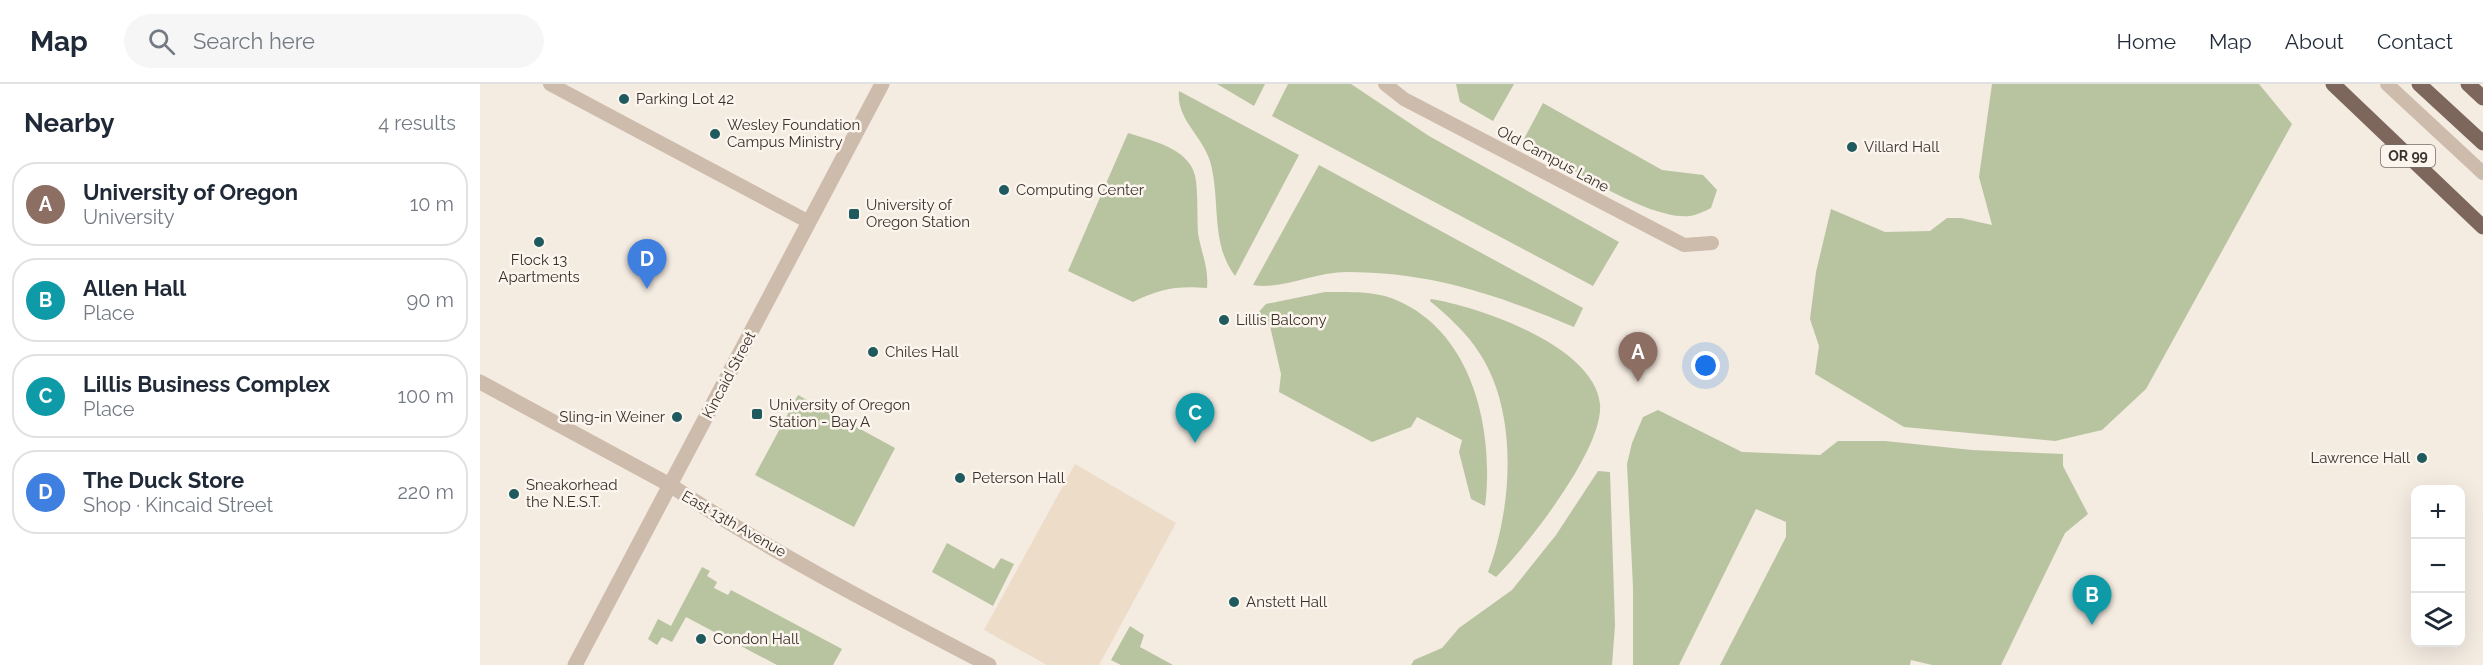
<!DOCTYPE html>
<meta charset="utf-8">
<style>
body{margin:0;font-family:Raleway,sans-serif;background:#f6f6f7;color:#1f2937}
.controls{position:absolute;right:18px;bottom:18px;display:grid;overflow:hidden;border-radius:12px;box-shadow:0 6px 24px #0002}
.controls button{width:54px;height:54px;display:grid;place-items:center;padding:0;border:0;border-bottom:2px solid #e0e1e3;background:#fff;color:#1f2937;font:30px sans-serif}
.you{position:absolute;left:1226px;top:282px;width:21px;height:21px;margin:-15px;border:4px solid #fff;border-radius:50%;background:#1a73e8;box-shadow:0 0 0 9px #1a73e833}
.badge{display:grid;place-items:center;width:39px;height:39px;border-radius:50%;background:#b45309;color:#fff;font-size:20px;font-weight:700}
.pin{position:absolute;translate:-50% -50px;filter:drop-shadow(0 2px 3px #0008)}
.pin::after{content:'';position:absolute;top:32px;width:21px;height:18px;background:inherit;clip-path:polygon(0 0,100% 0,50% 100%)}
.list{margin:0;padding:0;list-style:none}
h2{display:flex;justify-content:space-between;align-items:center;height:78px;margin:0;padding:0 24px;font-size:26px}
h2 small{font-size:20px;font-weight:400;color:#747a83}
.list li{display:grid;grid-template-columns:39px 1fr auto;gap:18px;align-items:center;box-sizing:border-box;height:84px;margin:0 12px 12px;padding:0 12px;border:2px solid #e0e1e3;border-radius:24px}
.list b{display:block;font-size:22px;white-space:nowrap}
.list p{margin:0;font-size:20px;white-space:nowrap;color:#747a83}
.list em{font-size:20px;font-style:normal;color:#747a83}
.icon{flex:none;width:33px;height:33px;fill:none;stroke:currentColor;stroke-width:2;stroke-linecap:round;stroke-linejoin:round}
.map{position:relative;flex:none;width:2003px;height:581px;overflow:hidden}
header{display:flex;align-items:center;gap:36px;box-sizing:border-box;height:84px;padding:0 30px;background:#fff;border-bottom:2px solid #e0e1e3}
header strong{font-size:28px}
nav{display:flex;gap:33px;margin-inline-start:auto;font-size:21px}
.search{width:420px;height:54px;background:#f6f6f7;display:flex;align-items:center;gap:15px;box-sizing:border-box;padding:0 21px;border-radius:33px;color:#747a83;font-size:22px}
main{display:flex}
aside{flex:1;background:#fff}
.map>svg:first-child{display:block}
.green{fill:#b8c4a0}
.plaza{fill:#ecdcc8}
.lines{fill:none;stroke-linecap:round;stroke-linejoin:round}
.service{stroke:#cdbbac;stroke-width:14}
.pedestrian{stroke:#cdbbac;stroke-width:15}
.minor{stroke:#cdbbac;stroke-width:15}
.tertiary{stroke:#cdbbac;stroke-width:15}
.primary{stroke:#7d675c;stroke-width:15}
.poi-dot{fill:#1f5a5e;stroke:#fbf5ee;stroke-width:2}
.labels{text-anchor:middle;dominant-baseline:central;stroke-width:5;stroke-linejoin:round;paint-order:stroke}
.shield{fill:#fbf5ee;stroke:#756b66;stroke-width:1.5}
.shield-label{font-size:14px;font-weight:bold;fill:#3b302b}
.poi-label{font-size:15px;fill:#3b302b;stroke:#fbf5ee;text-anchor:start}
.street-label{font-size:15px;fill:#3b302b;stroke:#fbf5ee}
</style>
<header>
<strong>Map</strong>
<div class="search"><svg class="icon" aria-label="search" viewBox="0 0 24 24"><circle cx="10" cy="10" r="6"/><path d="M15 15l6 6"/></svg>Search here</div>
<nav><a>Home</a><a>Map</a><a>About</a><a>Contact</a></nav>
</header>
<main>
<aside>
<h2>Nearby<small>4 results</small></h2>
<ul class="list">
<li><span class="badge" style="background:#8d6e63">A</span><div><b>University of Oregon</b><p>University</p></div><em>10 m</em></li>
<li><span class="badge" style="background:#0f9aa8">B</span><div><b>Allen Hall</b><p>Place</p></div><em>90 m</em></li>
<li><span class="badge" style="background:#0f9aa8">C</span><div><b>Lillis Business Complex</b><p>Place</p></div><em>100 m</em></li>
<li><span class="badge" style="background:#3f7fe0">D</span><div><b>The Duck Store</b><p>Shop · Kincaid Street</p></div><em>220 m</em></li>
</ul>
</aside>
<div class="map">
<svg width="2003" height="581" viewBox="0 0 2003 581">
<rect width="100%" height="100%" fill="#f4ebe1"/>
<path class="green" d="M737,0H785L774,22Z
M808,0H871L949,52L1139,158L1113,202L792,32Z
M976,0H1034L1013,37L980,18Z
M1512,0H1779L1812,40L1666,305L1622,346L1575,357L1424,343L1335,290L1339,262L1330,235L1336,188L1351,125L1405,148L1450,147L1467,134H1481L1512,141L1499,93Z
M699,7L819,71L755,192C730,159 741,115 730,77C722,51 696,35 699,7Z
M1063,19L1182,86L1223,91L1237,106L1231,124C1225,127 1217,131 1210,132C1168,137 1081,78 1043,57Z
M648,49C673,57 713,65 716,97C718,114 717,132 718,149C721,168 729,184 727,204C696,202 682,204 653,218L588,187Z
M839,81L1103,224L1094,243C1017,211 952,188 867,188C835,188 802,206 773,201Z
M845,208C865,208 886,207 905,212C991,239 1015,343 1005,422L991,415L979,368L982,356L937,333L931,343L892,358L799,308L801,290L790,242L776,231L786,220Z
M951,215C1000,223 1114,262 1120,320C1124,364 1047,462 1016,493L1008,488C1032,425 1039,330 1000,270C987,249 969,233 950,217Z
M318,311L415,364L374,443L275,391Z
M1178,326L1262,368L1340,371L1358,357H1405L1492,366L1583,370V382L1608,430L1585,449L1521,581H1452L1431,576L1430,581H1240L1306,453V438L1276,425L1199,581H1153V503L1147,380L1152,359L1163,333Z
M1118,387L1130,388L1135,541L1132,581H931L934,576L962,564L979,544L1032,506L1076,451Z
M467,459L514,485L521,474L534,480L513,522L452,488Z
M222,483L230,487L227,492L237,498L234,504L248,511L251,506L362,565L353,581H297L206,533L192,558L182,553L177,561L168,555L178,535L191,542Z
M650,542L664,551L660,563L693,581H641L631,576Z"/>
<path class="plaza" d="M595,380L696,439L619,581H567L504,546Z"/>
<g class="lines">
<path class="service" d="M70,0L329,138
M905,0L924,15L1204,161L1232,159
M1907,0L2003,89"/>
<path class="pedestrian" d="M190,401C289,467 403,526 509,581"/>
<path class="minor" d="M95,581L190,401"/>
<path class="tertiary" d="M0,298L190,401L402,0"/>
<path class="primary" d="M1853,0L2003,143
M1939,0L2003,59
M1988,0L2003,14"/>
</g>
<g class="poi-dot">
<circle cx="144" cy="15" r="6"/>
<circle cx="235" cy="50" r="6"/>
<circle cx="1372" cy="63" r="6"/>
<circle cx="524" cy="106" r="6"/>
<rect x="368" y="124" width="12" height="12" rx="3"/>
<circle cx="59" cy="158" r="6"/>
<circle cx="744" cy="236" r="6"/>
<circle cx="393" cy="268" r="6"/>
<rect x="271" y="324" width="12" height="12" rx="3"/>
<circle cx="197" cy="333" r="6"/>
<circle cx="1942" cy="374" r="6"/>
<circle cx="480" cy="394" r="6"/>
<circle cx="34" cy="410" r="6"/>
<circle cx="754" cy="518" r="6"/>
<circle cx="221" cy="555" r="6"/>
</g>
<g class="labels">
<rect class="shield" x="1901" y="61" width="54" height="22" rx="4.5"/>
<g class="shield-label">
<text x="1928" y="72">OR 99</text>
</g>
<g class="poi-label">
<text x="156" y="15">Parking Lot 42</text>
<text x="247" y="41">Wesley Foundation<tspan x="247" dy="17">Campus Ministry</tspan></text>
<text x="1384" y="63">Villard Hall</text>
<text x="536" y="106">Computing Center</text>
<text x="386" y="121">University of<tspan x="386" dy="17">Oregon Station</tspan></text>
<text x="59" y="176" text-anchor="middle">Flock 13<tspan x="59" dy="17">Apartments</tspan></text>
<text x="756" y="236">Lillis Balcony</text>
<text x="405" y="268">Chiles Hall</text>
<text x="289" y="321">University of Oregon<tspan x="289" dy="17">Station - Bay A</tspan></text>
<text x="185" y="333" text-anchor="end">Sling-in Weiner</text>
<text x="1930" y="374" text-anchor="end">Lawrence Hall</text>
<text x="492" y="394">Peterson Hall</text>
<text x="46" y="401">Sneakorhead<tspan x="46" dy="17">the N.E.S.T.</tspan></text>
<text x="766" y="518">Anstett Hall</text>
<text x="233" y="555">Condon Hall</text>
</g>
<g class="street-label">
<text transform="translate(1073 75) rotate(28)">Old Campus Lane</text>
<text transform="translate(249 291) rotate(-62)">Kincaid Street</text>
<text transform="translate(254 440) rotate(30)">East 13th Avenue</text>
</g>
</g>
</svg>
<div class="controls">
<button>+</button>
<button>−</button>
<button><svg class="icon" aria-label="layers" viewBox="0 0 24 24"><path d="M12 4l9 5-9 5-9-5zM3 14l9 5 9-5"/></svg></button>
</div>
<div class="you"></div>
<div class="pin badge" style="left:1158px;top:298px;background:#8d6e63">A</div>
<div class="pin badge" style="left:1612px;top:541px;background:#0f9aa8">B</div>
<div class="pin badge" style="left:715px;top:359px;background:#0f9aa8">C</div>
<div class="pin badge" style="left:167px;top:205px;background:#3f7fe0">D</div>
</div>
</main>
